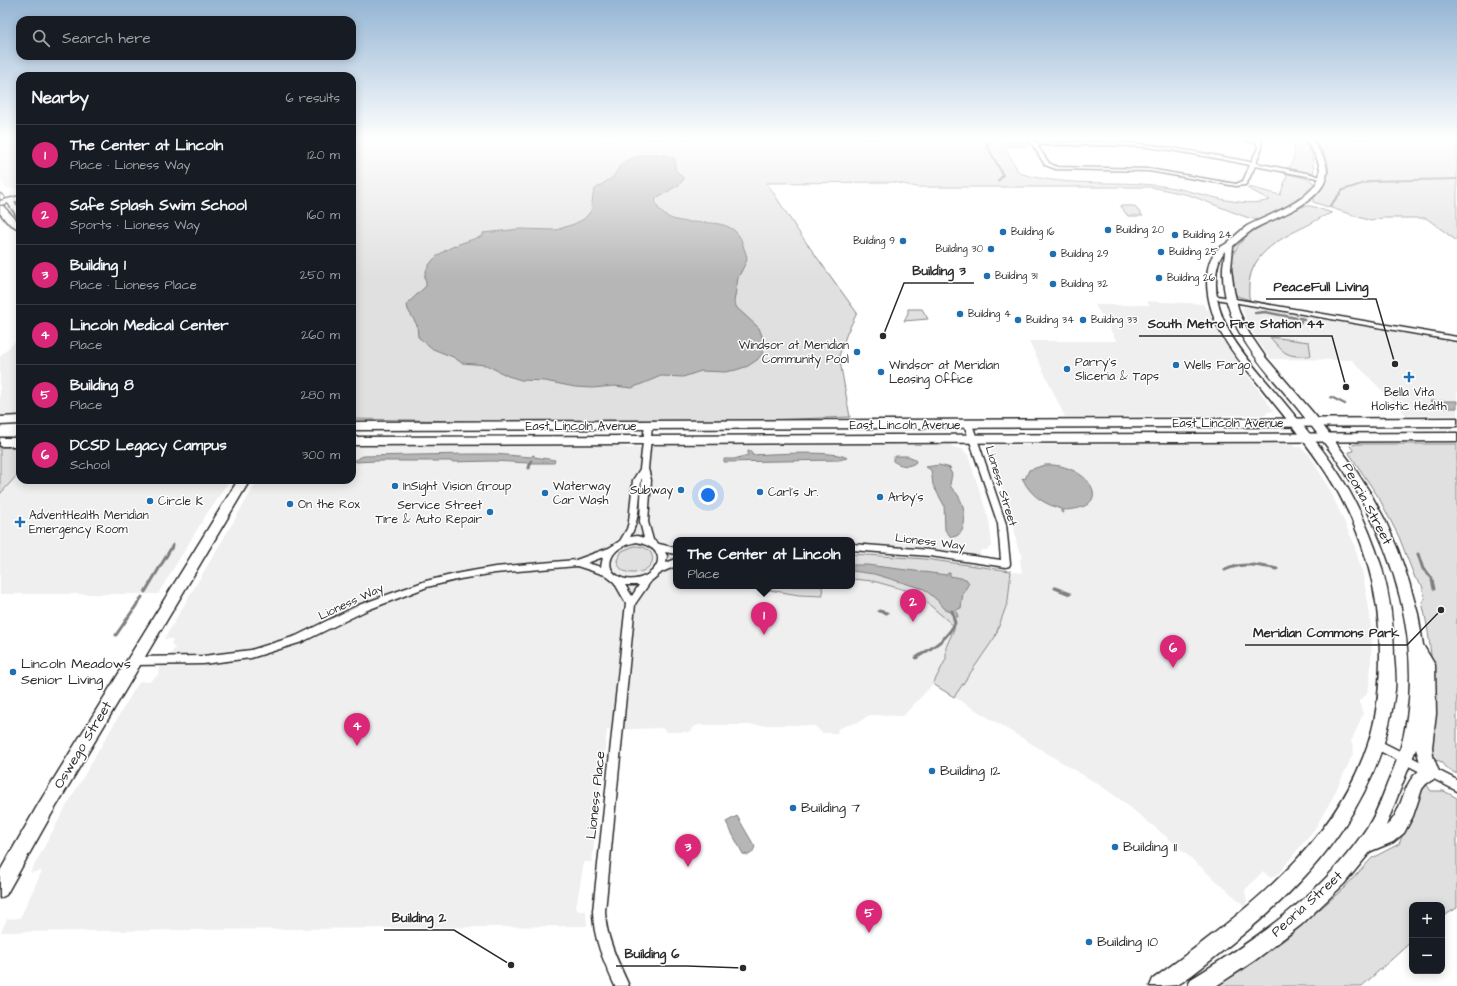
<!DOCTYPE html>
<meta charset="utf-8">
<style>
body{margin:0;font-family:"Architects Daughter",sans-serif;background:#20242c;color:#f1f3f6}
.controls{position:absolute;right:12px;bottom:12px;display:grid;overflow:hidden;border-radius:8px;box-shadow:0 2px 10px #0003}
.controls button{width:36px;height:36px;display:grid;place-items:center;padding:0;border:0;border-bottom:1px solid #363941;background:#171b24;color:#f1f3f6;font:20px sans-serif}
.you{position:absolute;left:708px;top:495px;width:14px;height:14px;margin:-10px;border:3px solid #fff;border-radius:50%;background:#1a73e8;box-shadow:0 0 0 6px #1a73e833}
.badge{display:grid;place-items:center;width:26px;height:26px;border-radius:50%;background:#db2777;color:#fff;font-size:13px;font-weight:700}
.pin{position:absolute;translate:-50% -33px;filter:drop-shadow(0 1px 2px #0008)}
.pin::after{content:'';position:absolute;top:21px;width:14px;height:12px;background:inherit;clip-path:polygon(0 0,100% 0,50% 100%)}
.popup{position:absolute;left:673px;top:537px;width:182px;height:52px;box-sizing:border-box;display:grid;place-content:center;border-radius:8px;background:#171b24;filter:drop-shadow(0 1px 3px #0005);font-size:13px;white-space:nowrap;color:#9ea1a6}
.popup b{font-size:15px;color:#f1f3f6}
.popup::after{content:'';position:absolute;left:50%;top:100%;margin-left:-8px;border:8px solid transparent;border-top-color:#171b24}
.list{margin:0;padding:0;list-style:none}
h2{display:flex;justify-content:space-between;align-items:center;height:52px;margin:0;padding:0 16px;font-size:17px}
h2 small{font-size:13px;font-weight:400;color:#9ea1a6}
.list li{display:grid;grid-template-columns:26px 1fr auto;gap:12px;align-items:center;box-sizing:border-box;height:60px;padding:0 16px;border-top:1px solid #363941}
.list b{display:block;font-size:15px;white-space:nowrap}
.list p{margin:0;font-size:13px;white-space:nowrap;color:#9ea1a6}
.list em{font-size:13px;font-style:normal;color:#9ea1a6}
.icon{flex:none;width:22px;height:22px;fill:none;stroke:currentColor;stroke-width:2;stroke-linecap:round;stroke-linejoin:round}
.map{position:relative;flex:none;width:1457px;height:986px;overflow:hidden}
.search{position:absolute;background:#171b24;box-shadow:0 2px 10px #0003;left:16px;top:16px;width:340px;height:44px;display:flex;align-items:center;gap:10px;box-sizing:border-box;padding:0 14px;border-radius:12px;color:#9ea1a6;font-size:15px}
.panel{position:absolute;background:#171b24;box-shadow:0 2px 10px #0003;left:16px;top:72px;width:340px;height:412px;border-radius:12px}
.map>svg:first-child{display:block}
.built{fill:#efefef;fill-rule:evenodd}
.green{fill:#e0e0e0;stroke:#868686}
.water{fill:#b6b6b6;stroke:#7e7e7e}
.lines{fill:none;stroke-linecap:round;stroke-linejoin:round}
.stream-far2{stroke:#7e7e7e;stroke-width:2}
.stream-far1{stroke:#7e7e7e;stroke-width:2.5}
.stream{stroke:#7e7e7e;stroke-width:3}
.minor-casing{stroke:#2b2b2b;stroke-width:3}
.tertiary-casing{stroke:#2b2b2b;stroke-width:3}
.secondary-casing{stroke:#2b2b2b;stroke-width:3}
.primary-casing{stroke:#2b2b2b;stroke-width:3}
.minor{fill:#fff;fill-rule:evenodd}
.tertiary{fill:#fff;fill-rule:evenodd}
.secondary{fill:#fff;fill-rule:evenodd}
.primary{fill:#fff;fill-rule:evenodd}
.poi-dot{fill:#1f6fb2;stroke:#fff;stroke-width:1.5}
.labels{text-anchor:middle;dominant-baseline:central;stroke-width:3;stroke-linejoin:round;paint-order:stroke}
.far-poi-label{font-size:10px;fill:#2b2b2b;stroke:#fff;text-anchor:start}
.poi-label{font-size:12px;fill:#2b2b2b;stroke:#fff;text-anchor:start}
.street-label{font-size:12px;fill:#2b2b2b;stroke:#fff}
.near-street-label{font-size:14px;fill:#2b2b2b;stroke:#fff}
.near-poi-label{font-size:14px;fill:#2b2b2b;stroke:#fff;text-anchor:start}
.leader{fill:none;stroke:#2b2b2b;stroke-width:1.5}
.callout-dot{fill:#2b2b2b;stroke:#fff;stroke-width:1.5}
.callout-label{font-size:13px;text-anchor:middle;font-weight:bold;fill:#2b2b2b;stroke:#fff;stroke-width:3;stroke-linejoin:round;paint-order:stroke}
</style>
<div class="map">
<svg width="1457" height="986" viewBox="0 0 1457 986">
<rect width="100%" height="100%" fill="#fff"/>
<filter id="ink" filterUnits="userSpaceOnUse"><feTurbulence type="fractalNoise" baseFrequency=".025" numOctaves="2"/><feDisplacementMap in="SourceGraphic" scale="8" xChannelSelector="R" yChannelSelector="G"/><feConvolveMatrix kernelMatrix="1 2 1 2 8 2 1 2 1" color-interpolation-filters="sRGB"/></filter>
<g filter="url(#ink)">
<path class="built" d="M0,139H20V189L6,188L0,180L2,177L0,175Z
M1147,301L1203,304L1206,309L1209,310L1215,326L1229,350L1274,411L1268,412L1266,414L1267,415L1065,417L1032,347L1028,341H1117L1095,305H1149Z
M1250,306L1457,343V415H1406L1352,360L1271,359L1260,345L1247,322L1242,308Z
M20,337V420H0V356Z
M1287,443L1296,447H1300L1309,454L1330,490L1353,541L1363,575L1369,608L1372,636L1370,683L1366,695L1359,701L1363,714L1351,742L1354,748L1353,754L1333,797L1316,827L1278,874L1270,878L1263,871L1245,890L1247,901L1245,906L1168,838L1121,800L1101,786L933,684L903,716L869,715L859,722L842,727L838,729L837,733H822L815,726L796,725H698L694,727L689,732H667L662,728L607,730L592,862H584L576,908L579,911H586L587,926L1,932L7,919L20,918L42,871L30,873L64,810L131,695L140,681L149,682L158,675L159,669L175,648L171,644L173,639H164L258,480H352V446L616,445L628,448L675,445L951,444L952,447L962,449L968,455L989,520L992,546L986,550H980L981,566L1022,573L1020,559L1023,556L1017,546L1013,521L990,454L991,450L995,447L994,445ZM676,540H852V586H676Z
M20,472V480H229L213,506L209,510L158,594H0V494Z"/>
<path class="green" d="M352,139H999L1004,141H1026L1028,146H1007L1005,148L1019,173C1071,189 1122,178 1174,188C1203,193 1242,209 1270,200L1247,188L1249,187L1280,195L1287,176L1284,173L1308,179L1314,183C1303,198 1276,215 1258,219C1254,220 1250,218 1246,217L1189,195L1151,187H917L894,182L767,183L798,231L857,313L847,333L839,356L850,417L740,421H467L352,419Z
M1290,139H1303L1312,156L1314,172L1308,173L1285,168L1290,167C1295,156 1297,149 1290,139Z
M1313,139H1457V241L1426,218H1382L1371,221L1313,202V199C1334,179 1333,160 1313,139Z
M1120,206H1134L1143,216H1128Z
M1304,206H1311L1332,213C1324,215 1317,220 1310,224C1284,237 1251,251 1249,285C1249,290 1248,296 1250,300L1237,296C1233,289 1232,280 1231,272C1228,233 1275,220 1304,206Z
M908,309H922L928,319L904,321L908,313Z
M1270,337L1309,342L1311,356C1287,357 1285,355 1270,337Z
M1356,444H1457V774L1446,768L1440,761L1433,760C1430,744 1434,727 1434,710C1433,673 1431,638 1422,602L1425,598L1422,585L1415,578L1399,537L1379,498L1349,453V452L1354,451L1350,446Z
M0,447H20V472L0,494Z
M634,546C640,546 647,547 651,553C661,571 620,584 617,560L622,551Z
M852,554L925,559L1011,571L1008,601L995,637L954,697L933,684L946,659V647L955,627L916,593L873,581L852,579Z
M745,586H822L823,596L799,595Z
M1427,785L1431,791H1444L1457,798V908L1442,917V905H1412V941L1362,986H1216L1243,970L1287,938L1344,888L1372,858L1399,844L1421,788Z"/>
<path class="water" d="M652,154L666,155L675,159V169L684,179L679,185L656,198C655,202 656,205 659,209C677,236 733,206 743,245C744,250 747,254 747,260L738,278L734,302L737,308L759,328L762,336L764,346L762,354L757,360L748,366L736,370L725,372L701,371L683,377L661,376L632,388L614,386L592,388L575,387L545,381L521,380L508,376L486,365L462,363L453,357L433,349L418,337L417,325L408,310L407,304L426,286C427,282 424,279 425,274C432,250 462,243 483,236V233L520,229L556,230L574,224L584,219L591,211L593,195L595,189L613,177L622,163L635,157Z
M1430,401H1457V408H1438Z
M748,451H751L752,455C769,454 837,450 847,458L839,460L724,462V459H734L748,455Z
M469,454H494L531,457L533,455H534V457L555,460L554,463H528L493,461L451,462V461H376L356,462L355,460L363,456Z
M896,456H908L915,459L916,462C910,468 900,466 893,461V458Z
M939,465L951,468L949,469L952,474L950,485C952,490 957,492 959,497C966,508 969,537 951,537L945,530L944,505L933,485L931,470L926,467Z
M1045,465C1087,462 1120,509 1063,510L1064,513L1061,512V509C1048,505 1036,499 1028,488C1025,484 1024,481 1022,478L1025,479L1029,470Z
M852,565H867L947,575L948,573H950V576L966,579L969,583L963,593L961,608L956,610L958,617H955L954,614L944,608L937,600L924,589L874,574L852,571Z
M737,816L755,847L752,853L748,855L743,854L726,822Z"/>
<g class="lines">
<path class="stream-far2" d="M991,142L986,144L1003,175L998,181
M1329,207L1343,190L1371,181L1457,179"/>
<path class="stream-far1" d="M1255,313L1265,312L1296,318
M1299,318L1304,319
M1300,323L1301,321
M1331,397L1345,404"/>
<path class="stream" d="M529,468L531,461
M1418,554L1423,569L1432,578
M1225,570C1242,562 1259,565 1277,569
M1432,580L1434,589
M1055,588L1070,594
M145,592L173,545
M879,611L887,613
M116,635L142,597
M916,658C931,648 947,640 955,623L952,611"/>
<g class="minor-casing">
<path id="minor" d="M1239,139L1256,140V139H1260L1262,142L1261,143L1262,148L1256,163L1311,174L1324,178L1322,179L1255,166L1247,183L1245,185L1236,186L1149,171L1056,169L1045,165L1030,141L1034,140L1035,143C1073,143 1111,141 1149,145C1183,149 1217,156 1251,162L1258,148L1257,143ZM1037,145C1074,145 1111,144 1147,147C1182,151 1216,158 1250,165L1243,181L1236,184L1149,169L1057,167L1049,163Z
M1212,295L1457,337V341L1210,298V296Z
M965,422H968L972,424L1006,524L1010,564L1009,566L1006,567L930,556L852,550V544L930,550L1001,560L998,524L964,424Z
M645,424H648L652,426L648,469L651,480L648,522L653,540L659,544L676,548V554L665,552L667,556L666,563L676,559V566L662,572L651,581L635,604L605,911C606,939 618,961 629,986H615C604,962 593,938 593,911L626,603L614,582L605,575L577,566L495,573L460,579L427,587L365,611L302,642L251,658L203,664L134,665L131,664L129,661L131,658L134,657L203,656L251,650L296,636L359,605L426,581L460,573L495,567L576,560L609,548L620,541L627,529L629,522L633,480L640,469ZM642,478L640,522L644,538L637,536L630,537C640,520 639,499 641,480ZM637,542C683,553 643,591 618,576C606,569 609,555 620,548C625,545 631,543 637,542ZM603,557L601,567L587,563ZM625,585H639L632,596Z
M1376,739L1457,780V791L1372,747L1371,744L1372,741Z"/>
</g>
<g class="tertiary-casing">
<path id="tertiary" d="M0,194L4,197V199H0Z"/>
</g>
<g class="secondary-casing">
<path id="secondary" d="M1305,139H1311C1318,149 1327,159 1327,172C1325,203 1274,217 1252,230C1245,235 1239,241 1233,246L1231,269L1234,291L1239,312L1249,333L1266,358L1315,415L1351,463L1369,491L1385,520L1398,550L1409,582L1418,614L1423,645L1435,665L1436,714L1432,747L1433,756L1439,772L1437,777L1426,784L1422,789L1413,816L1404,833L1393,842L1371,851L1344,884L1301,925L1254,961L1216,986H1188L1191,979C1258,938 1325,892 1368,826C1377,813 1382,797 1388,782C1392,773 1396,763 1399,754C1429,652 1394,540 1334,456C1318,434 1301,412 1283,391C1253,356 1221,318 1223,268C1223,263 1225,257 1225,251C1218,259 1216,270 1216,281C1214,329 1254,365 1282,400C1300,422 1319,444 1335,468C1355,497 1370,531 1381,565C1390,596 1394,626 1394,658C1395,669 1396,680 1395,690C1383,793 1320,872 1241,936C1225,949 1209,962 1192,975C1187,978 1182,983 1177,985C1170,986 1158,986 1150,986L1153,979C1238,917 1333,849 1368,744C1378,715 1380,683 1380,652C1380,589 1361,526 1327,474C1307,443 1283,415 1261,387C1241,362 1219,339 1211,308C1206,291 1203,261 1219,248C1221,246 1225,245 1227,243C1234,237 1240,231 1247,226C1268,215 1318,199 1320,172C1320,159 1311,149 1305,139ZM1416,749L1422,769C1400,782 1405,811 1386,826Z
M20,196V200L14,202L20,209V216H17L8,203L0,205V201Z
M0,206H3L20,224V230L7,222L0,213Z
M238,480H250L51,815L6,895L0,898V871L39,803Z"/>
</g>
<g class="primary-casing">
<path id="primary" d="M20,416V424L0,425V417Z
M1457,418V426L352,430V422Z
M1457,433V441L352,445V437Z
M0,438H20V446H0Z"/>
</g>
<use href="#minor" class="minor"/>
<use href="#tertiary" class="tertiary"/>
<use href="#secondary" class="secondary"/>
<use href="#primary" class="primary"/>
</g>
</g>
<linearGradient id="sky" x2="0" y2="1"><stop stop-color="#94b5d4"/><stop offset="0.5" stop-color="#fff"/><stop offset="1" stop-color="#fff" stop-opacity="0"/></linearGradient>
<rect width="1457" height="277" fill="url(#sky)"/>
<g class="poi-dot">
<circle cx="1108" cy="230" r="4"/>
<circle cx="1003" cy="232" r="4"/>
<circle cx="1175" cy="235" r="4"/>
<circle cx="903" cy="241" r="4"/>
<circle cx="991" cy="249" r="4"/>
<circle cx="1161" cy="252" r="4"/>
<circle cx="1053" cy="254" r="4"/>
<circle cx="987" cy="276" r="4"/>
<circle cx="1159" cy="278" r="4"/>
<circle cx="1053" cy="284" r="4"/>
<circle cx="960" cy="314" r="4"/>
<circle cx="1018" cy="320" r="4"/>
<circle cx="1083" cy="320" r="4"/>
<circle cx="857" cy="352" r="4"/>
<circle cx="1176" cy="365" r="4"/>
<circle cx="1067" cy="369" r="4"/>
<circle cx="881" cy="372" r="4"/>
<path d="M1407 371h4v4h4v4h-4v4h-4v-4h-4v-4h4z"/>
<circle cx="395" cy="486" r="4"/>
<circle cx="681" cy="490" r="4"/>
<circle cx="760" cy="492" r="4"/>
<circle cx="545" cy="493" r="4"/>
<circle cx="880" cy="497" r="4"/>
<circle cx="150" cy="501" r="4"/>
<circle cx="290" cy="504" r="4"/>
<circle cx="490" cy="512" r="4"/>
<path d="M18 516h4v4h4v4h-4v4h-4v-4h-4v-4h4z"/>
<circle cx="13" cy="672" r="4"/>
<circle cx="932" cy="771" r="4"/>
<circle cx="793" cy="808" r="4"/>
<circle cx="1115" cy="847" r="4"/>
<circle cx="1089" cy="942" r="4"/>
</g>
<g class="labels">
<g class="far-poi-label">
<text x="1116" y="230">Building 20</text>
<text x="1011" y="232">Building 16</text>
<text x="1183" y="235">Building 24</text>
<text x="895" y="241" text-anchor="end">Building 9</text>
<text x="983" y="249" text-anchor="end">Building 30</text>
<text x="1169" y="252">Building 25</text>
<text x="1061" y="254">Building 29</text>
<text x="995" y="276">Building 31</text>
<text x="1167" y="278">Building 26</text>
<text x="1061" y="284">Building 32</text>
<text x="968" y="314">Building 4</text>
<text x="1026" y="320">Building 34</text>
<text x="1091" y="320">Building 33</text>
</g>
<g class="poi-label">
<text x="849" y="345" text-anchor="end">Windsor at Meridian<tspan x="849" dy="14">Community Pool</tspan></text>
<text x="1075" y="362">Parry's<tspan x="1075" dy="14">Sliceria &amp; Taps</tspan></text>
<text x="889" y="365">Windsor at Meridian<tspan x="889" dy="14">Leasing Office</tspan></text>
<text x="1184" y="365">Wells Fargo</text>
<text x="1409" y="392" text-anchor="middle">Bella Vita<tspan x="1409" dy="14">Holistic Health</tspan></text>
<text x="403" y="486">InSight Vision Group</text>
<text x="553" y="486">Waterway<tspan x="553" dy="14">Car Wash</tspan></text>
<text x="673" y="490" text-anchor="end">Subway</text>
<text x="768" y="492">Carl's Jr.</text>
<text x="888" y="497">Arby's</text>
<text x="158" y="501">Circle K</text>
<text x="298" y="504">On the Rox</text>
<text x="482" y="505" text-anchor="end">Service Street<tspan x="482" dy="14">Tire &amp; Auto Repair</tspan></text>
<text x="29" y="515">AdventHealth Meridian<tspan x="29" dy="14">Emergency Room</tspan></text>
</g>
<g class="street-label">
<text x="1228" y="423">East Lincoln Avenue</text>
<text x="905" y="425">East Lincoln Avenue</text>
<text x="581" y="426">East Lincoln Avenue</text>
<text transform="translate(1001 486) rotate(73)">Lioness Street</text>
<text transform="translate(930 542) rotate(7)">Lioness Way</text>
<text transform="translate(351 602) rotate(-25)">Lioness Way</text>
</g>
<g class="near-street-label">
<text transform="translate(1367 504) rotate(62)">Peoria Street</text>
<text transform="translate(83 745) rotate(-59)">Oswego Street</text>
<text transform="translate(596 795) rotate(-84)">Lioness Place</text>
<text transform="translate(1307 904) rotate(-42)">Peoria Street</text>
</g>
<g class="near-poi-label">
<text x="21" y="664">Lincoln Meadows<tspan x="21" dy="16">Senior Living</tspan></text>
<text x="940" y="771">Building 12</text>
<text x="801" y="808">Building 7</text>
<text x="1123" y="847">Building 11</text>
<text x="1097" y="942">Building 10</text>
</g>
</g>
<path class="leader" d="M883 336L904 283H974M1395 364L1376 299H1266M1346 387L1332 336H1139M1441 610L1407 645H1245M511 965L454 930H384M743 968L687 966H616"/>
<g class="callout-dot">
<circle cx="883" cy="336" r="4"/>
<circle cx="1395" cy="364" r="4"/>
<circle cx="1346" cy="387" r="4"/>
<circle cx="1441" cy="610" r="4"/>
<circle cx="511" cy="965" r="4"/>
<circle cx="743" cy="968" r="4"/>
</g>
<g class="callout-label">
<text x="939" y="275">Building 3</text>
<text x="1321" y="291">PeaceFull Living</text>
<text x="1236" y="328">South Metro Fire Station 44</text>
<text x="1326" y="637">Meridian Commons Park</text>
<text x="419" y="922">Building 2</text>
<text x="652" y="958">Building 6</text>
</g>
</svg>
<div class="controls">
<button>+</button>
<button>−</button>
</div>
<div class="you"></div>
<div class="pin badge" style="left:764px;top:635px">1</div>
<div class="popup"><b>The Center at Lincoln</b>Place</div>
<div class="pin badge" style="left:913px;top:622px">2</div>
<div class="pin badge" style="left:688px;top:867px">3</div>
<div class="pin badge" style="left:357px;top:746px">4</div>
<div class="pin badge" style="left:869px;top:933px">5</div>
<div class="pin badge" style="left:1173px;top:668px">6</div>
<div class="search"><svg class="icon" aria-label="search" viewBox="0 0 24 24"><circle cx="10" cy="10" r="6"/><path d="M15 15l6 6"/></svg>Search here</div>
<section class="panel">
<h2>Nearby<small>6 results</small></h2>
<ul class="list">
<li><span class="badge">1</span><div><b>The Center at Lincoln</b><p>Place · Lioness Way</p></div><em>120 m</em></li>
<li><span class="badge">2</span><div><b>Safe Splash Swim School</b><p>Sports · Lioness Way</p></div><em>160 m</em></li>
<li><span class="badge">3</span><div><b>Building 1</b><p>Place · Lioness Place</p></div><em>250 m</em></li>
<li><span class="badge">4</span><div><b>Lincoln Medical Center</b><p>Place</p></div><em>260 m</em></li>
<li><span class="badge">5</span><div><b>Building 8</b><p>Place</p></div><em>280 m</em></li>
<li><span class="badge">6</span><div><b>DCSD Legacy Campus</b><p>School</p></div><em>300 m</em></li>
</ul>
</section>
</div>
